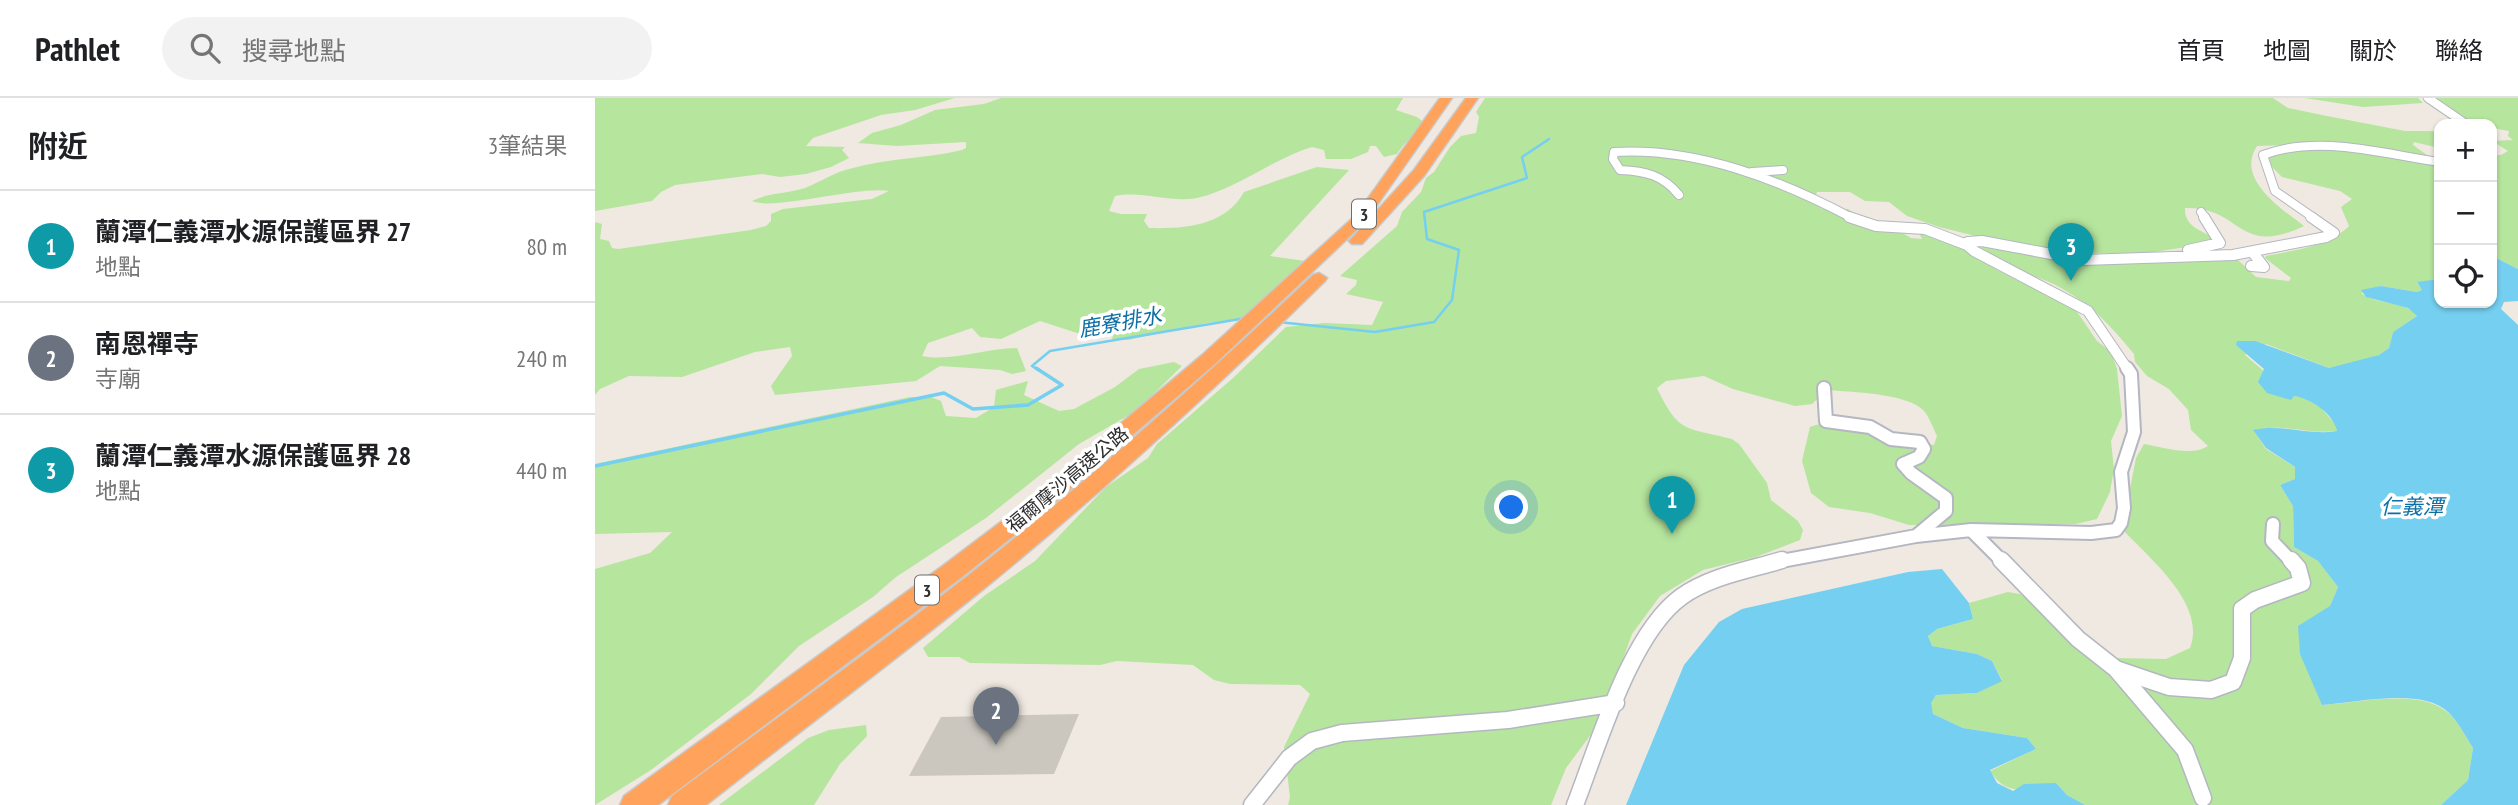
<!DOCTYPE html>
<html lang="zh-TW">
<meta charset="utf-8">
<style>
body{margin:0;font-family:"PT Sans Narrow","Noto Sans TC",sans-serif;background:#f2f2f2;color:#202124}
.controls{position:absolute;right:21px;top:21px;display:grid;overflow:hidden;border-radius:14px;box-shadow:0 2px 5px #0004}
.controls button{width:63px;height:63px;display:grid;place-items:center;padding:0;border:0;border-bottom:2px solid #e0e0e0;background:#fff;color:#202124;font:35px sans-serif}
.you{position:absolute;left:917px;top:410px;width:24px;height:24px;margin:-18px;border:5px solid #fff;border-radius:50%;background:#1a73e8;box-shadow:0 0 0 10px #1a73e833}
.badge{display:grid;place-items:center;width:46px;height:46px;border-radius:50%;background:#4264fb;color:#fff;font-size:23px;font-weight:700}
.pin{position:absolute;translate:-50% -58px;filter:drop-shadow(0 2px 4px #0008)}
.pin::after{content:'';position:absolute;top:37px;width:24px;height:21px;background:inherit;clip-path:polygon(0 0,100% 0,50% 100%)}
.list{margin:0;padding:0;list-style:none}
h2{display:flex;justify-content:space-between;align-items:center;height:91px;margin:0;padding:0 28px;font-size:30px}
h2 small{font-size:23px;font-weight:400;color:#757577}
.list li{display:grid;grid-template-columns:46px 1fr auto;gap:21px;align-items:center;box-sizing:border-box;height:112px;padding:0 28px;border-top:2px solid #e0e0e0}
.list b{display:block;font-size:26px;white-space:nowrap}
.list p{margin:0;font-size:23px;white-space:nowrap;color:#757577}
.list em{font-size:23px;font-style:normal;color:#757577}
.icon{flex:none;width:38px;height:38px;fill:none;stroke:currentColor;stroke-width:2;stroke-linecap:round;stroke-linejoin:round}
.map{position:relative;flex:none;width:1923px;height:707px;overflow:hidden}
header{display:flex;align-items:center;gap:42px;box-sizing:border-box;height:98px;padding:0 35px;background:#fff;border-bottom:2px solid #e0e0e0}
header strong{font-size:33px}
nav{display:flex;gap:38px;margin-inline-start:auto;font-size:24px}
.search{width:490px;height:63px;background:#f2f2f2;display:flex;align-items:center;gap:18px;box-sizing:border-box;padding:0 24px;border-radius:38px;color:#757577;font-size:26px}
main{display:flex}
aside{flex:1;background:#fff}
.map>svg:first-child{display:block}
.green{fill:#b6e59e}
.water{fill:#75cff0}
.lines{fill:none;stroke-linecap:round;stroke-linejoin:round}
.stream-far1{stroke:#75cff0;stroke-width:2.5}
.stream{stroke:#75cff0;stroke-width:3.5}
.building{fill:#cbc7bf}
.minor-far3-casing{stroke:#b4b7c1;stroke-width:10}
.minor-far2-casing{stroke:#b4b7c1;stroke-width:12}
.minor-far1-casing{stroke:#b4b7c1;stroke-width:16}
.minor-casing{stroke:#b4b7c1;stroke-width:19}
.motorway-casing{stroke:#c9c9c9;stroke-width:3}
.minor-far3{stroke:#fff;stroke-width:8}
.minor-far2{stroke:#fff;stroke-width:10}
.minor-far1{stroke:#fff;stroke-width:12}
.minor{stroke:#fff;stroke-width:16}
.motorway{fill:#ffa35c;fill-rule:evenodd}
.labels{text-anchor:middle;dominant-baseline:central;stroke-width:7;stroke-linejoin:round;paint-order:stroke}
.shield{fill:#fff;stroke:#6d6d6d;stroke-width:2}
.shield-label{font-size:18px;font-weight:bold;fill:#2e2e2e}
.street-label{font-size:19px;fill:#2e2e2e;stroke:#fff}
.water-label{font-size:21px;font-style:italic;fill:#0d6fa3;stroke:#fff}
</style>
<header>
<strong>Pathlet</strong>
<div class="search"><svg class="icon" aria-label="search" viewBox="0 0 24 24"><circle cx="10" cy="10" r="6"/><path d="M15 15l6 6"/></svg>搜尋地點</div>
<nav><a>首頁</a><a>地圖</a><a>關於</a><a>聯絡</a></nav>
</header>
<main>
<aside>
<h2>附近<small>3筆結果</small></h2>
<ul class="list">
<li><span class="badge" style="background:#0f9aa8">1</span><div><b>蘭潭仁義潭水源保護區界 27</b><p>地點</p></div><em>80 m</em></li>
<li><span class="badge" style="background:#6b7280">2</span><div><b>南恩禪寺</b><p>寺廟</p></div><em>240 m</em></li>
<li><span class="badge" style="background:#0f9aa8">3</span><div><b>蘭潭仁義潭水源保護區界 28</b><p>地點</p></div><em>440 m</em></li>
</ul>
</aside>
<div class="map">
<svg width="1923" height="707" viewBox="0 0 1923 707">
<rect width="100%" height="100%" fill="#efe9e1"/>
<path class="green" d="M0,0H360L320,12L286,17L218,40L211,48L250,49L247,52L254,60L236,69L211,76L185,79L167,76L80,87L66,94L57,103L0,113Z
M406,0H808L801,12L822,19L827,23C822,36 809,44 802,56L789,59L781,48H775L773,54L756,61H731L729,52L717,49C679,60 642,91 602,100C574,105 547,92 520,98L514,113L526,116H552L549,123L554,130C590,131 630,128 649,94L722,69L754,72L675,158L710,163L645,221L612,225L533,242L517,241L520,231L482,235L445,223L406,241L385,239L377,230L333,245L327,258C357,264 391,250 422,250L431,273L417,276L405,272L345,268L321,283L180,297L176,288L197,258L195,249L160,254L87,279L34,278L5,291L0,297V124L7,126L5,141L14,143L17,150L23,151L156,132L171,128L176,123V116L188,111L277,101L294,93C261,88 180,113 157,103C175,94 192,96 210,90C225,84 238,75 254,71C291,60 330,61 367,52L371,50V44L302,48L263,45L277,35L306,27L340,12L389,6Z
M890,0H1678L1693,10L1732,18L1810,33H1844V50L1819,44L1818,47L1832,57L1829,59L1727,46L1662,48C1640,81 1687,111 1709,128C1642,160 1647,108 1590,110C1589,132 1612,133 1624,144L1546,156L1466,154L1397,142L1344,129L1312,118L1294,104L1270,103L1255,94H1222L1220,100L1227,111H1253L1263,118L1289,124L1316,140L1327,141L1321,129L1365,149L1406,174L1476,205L1502,243L1516,254L1522,271L1527,318L1516,343L1519,371L1515,394L1502,421L1481,426L1314,427L1275,415L1234,409L1216,395L1207,363L1215,329C1238,319 1262,330 1284,337C1302,342 1321,344 1339,347L1342,338C1338,330 1335,320 1329,313C1313,295 1255,294 1232,292L1217,306L1200,308L1138,291L1109,278L1071,283L1062,290C1084,336 1090,329 1137,341L1144,346L1172,385L1176,402L1203,423L1208,432L1205,442L1161,459L1108,472L1065,498L1037,536L1006,623L971,670L956,707H693L695,699L689,649L715,596L705,587L635,586L619,582L598,567L522,563L505,567L375,565L364,559H333L328,550L389,498L440,463L511,389L553,360L562,346L638,280L691,229L729,225L777,227L788,204L751,196L761,187L762,182L745,178L802,128L807,114L826,94L831,80L839,74L855,49L866,38L881,35L884,19L881,14Z
M1710,0H1823L1828,5L1768,9Z
M1840,0H1923V171L1897,158V57H1906L1913,53L1897,43L1918,42L1913,38L1914,33L1897,30V26H1880Z
M1733,50L1844,66V181L1822,185L1828,192L1822,194L1786,188L1766,195C1782,208 1811,202 1822,218L1798,234L1794,250L1784,257L1750,268L1734,270L1671,246L1650,257L1698,298L1709,299L1726,310L1741,327L1742,333C1714,337 1685,324 1659,333L1671,351L1700,369V381L1685,387L1698,408L1699,449L1723,463L1743,489L1735,508L1728,607C1763,605 1824,590 1852,614C1863,622 1870,638 1878,650L1873,682L1846,707H1490L1472,697L1461,685C1432,690 1413,701 1395,673L1441,651L1432,640L1368,630L1338,616L1335,605L1341,597L1382,595L1407,582L1397,563L1382,556L1337,548L1333,538L1342,531L1378,521L1374,505L1413,494L1425,496L1518,560L1571,561L1595,550C1612,506 1554,460 1527,431L1541,360L1549,346C1567,349 1596,359 1613,348L1596,332L1593,312L1574,291L1552,278L1540,264L1539,256C1514,226 1500,210 1466,190C1442,176 1402,171 1385,148L1390,146L1454,158L1633,160L1643,162L1661,179L1694,183L1696,180L1670,160L1671,158C1699,152 1733,149 1754,128L1746,109L1757,101L1745,93L1687,79L1671,63L1677,54Z
M579,264L587,268L541,313L484,346L391,420L301,479L278,499L204,548L156,596L56,672L0,707V471L55,455L77,434L0,436V366L315,299H336L346,303L351,318L381,320L399,309L401,292L433,283L429,297L464,313L479,311L520,289L544,271Z
M271,627L272,638L245,666L219,707H124L213,640L234,632Z"/>
<path class="water" d="M1897,158L1923,171V203L1909,204L1906,211L1923,227V707H1846L1873,682L1878,650C1871,639 1863,623 1853,614C1826,589 1762,605 1727,607L1705,556L1703,528L1735,508L1743,489L1723,463L1699,449L1698,408L1685,387L1700,381V369L1671,350L1658,332C1686,325 1713,338 1742,333C1739,316 1715,300 1699,298L1696,302L1672,295L1663,284L1669,271L1641,247L1642,243H1660L1734,270L1784,257L1794,250L1798,234L1822,218L1813,210L1771,199L1766,192L1786,188L1822,194L1827,192L1822,184L1844,181V205H1897Z
M1347,471L1374,505L1378,521L1342,531L1333,538L1337,548L1382,556L1397,563L1407,583L1382,595L1341,597L1336,605L1338,616L1368,630L1432,640L1441,651L1395,672L1402,685L1418,693L1429,686L1461,685L1472,697L1490,707H1031L1089,567L1124,524L1147,511L1313,474Z"/>
<g class="lines">
<path class="stream-far1" d="M683,224L780,234L839,224L857,202L864,152L832,141L829,114L932,80L927,59L954,41
M443,272L437,268L455,253L651,220"/>
<path class="stream" d="M0,368L349,295L378,311L433,307L467,287L441,270"/>
</g>
<path class="building" d="M484,616L459,676L314,678L346,619Z"/>
<g class="lines">
<g class="minor-far3-casing">
<path id="minor-far3" d="M1833,0L1871,26
M1157,74L1188,72
M1084,97C1068,77 1050,73 1025,72L1018,61L1019,54C1102,49 1185,82 1257,120
M1606,114L1610,120
M1719,120L1680,93L1668,57C1723,36 1788,56 1844,64"/>
</g>
<g class="minor-far2-casing">
<path id="minor-far2" d="M1254,119L1281,128L1330,131L1372,147
M1593,152L1625,145L1609,119
M1656,168L1669,169L1658,155
M1533,272L1493,213L1379,153L1372,147L1373,144L1387,143L1488,162L1638,157L1731,139L1739,135L1716,119"/>
</g>
<g class="minor-far1-casing">
<path id="minor-far1" d="M1229,290L1231,323L1275,329L1296,341L1325,344L1329,351L1324,359L1308,366L1316,375L1351,400V413L1321,438
M1678,426L1677,443L1697,464
M1376,432L1408,464
M1181,464L1321,438L1376,432L1496,435L1521,432L1526,425L1529,410L1526,374L1539,334L1536,276L1532,270"/>
</g>
<g class="minor-casing">
<path id="minor" d="M1406,462L1483,541L1521,571L1574,589L1616,592L1638,584L1647,560V511L1660,502L1707,485L1703,470L1696,462
M1521,571L1590,652L1608,700
M657,707L694,660L717,643L747,635L913,622L1021,605
M980,707C1003,648 1035,536 1086,499C1115,478 1154,472 1187,462"/>
</g>
<g class="motorway-casing">
<path id="motorway" d="M845,0H857L771,123L620,266L447,415L367,479L63,707H25L29,698L349,467L431,405L606,258L761,117Z
M871,0H883L829,78L767,146H757L754,143L757,140L819,72Z
M724,175L732,180L730,183C621,290 509,393 391,489C299,563 204,634 111,707H73L77,698C176,624 277,552 375,476C494,382 608,281 718,177Z"/>
</g>
<use href="#minor-far3" class="minor-far3"/>
<use href="#minor-far2" class="minor-far2"/>
<use href="#minor-far1" class="minor-far1"/>
<use href="#minor" class="minor"/>
<use href="#motorway" class="motorway"/>
</g>
<g class="labels">
<g class="shield">
<rect x="757" y="101.5" width="24" height="29" rx="5"/>
<rect x="320" y="477.5" width="24" height="29" rx="5"/>
</g>
<g class="shield-label">
<text x="769" y="116">3</text>
<text x="332" y="492">3</text>
</g>
<g class="street-label">
<text transform="translate(472 381) rotate(-40)">福爾摩沙高速公路</text>
</g>
<g class="water-label">
<text transform="translate(525 224) rotate(-10)">鹿寮排水</text>
<text x="1817" y="408">仁義潭</text>
</g>
</g>
</svg>
<div class="controls">
<button>+</button>
<button>−</button>
<button><svg class="icon" aria-label="locate" viewBox="0 0 24 24"><circle cx="12" cy="12" r="6"/><path d="M12 2v4M12 18v4M2 12h4M18 12h4"/></svg></button>
</div>
<div class="you"></div>
<div class="pin badge" style="left:1077px;top:436px;background:#0f9aa8">1</div>
<div class="pin badge" style="left:401px;top:647px;background:#6b7280">2</div>
<div class="pin badge" style="left:1476px;top:183px;background:#0f9aa8">3</div>
</div>
</main>
